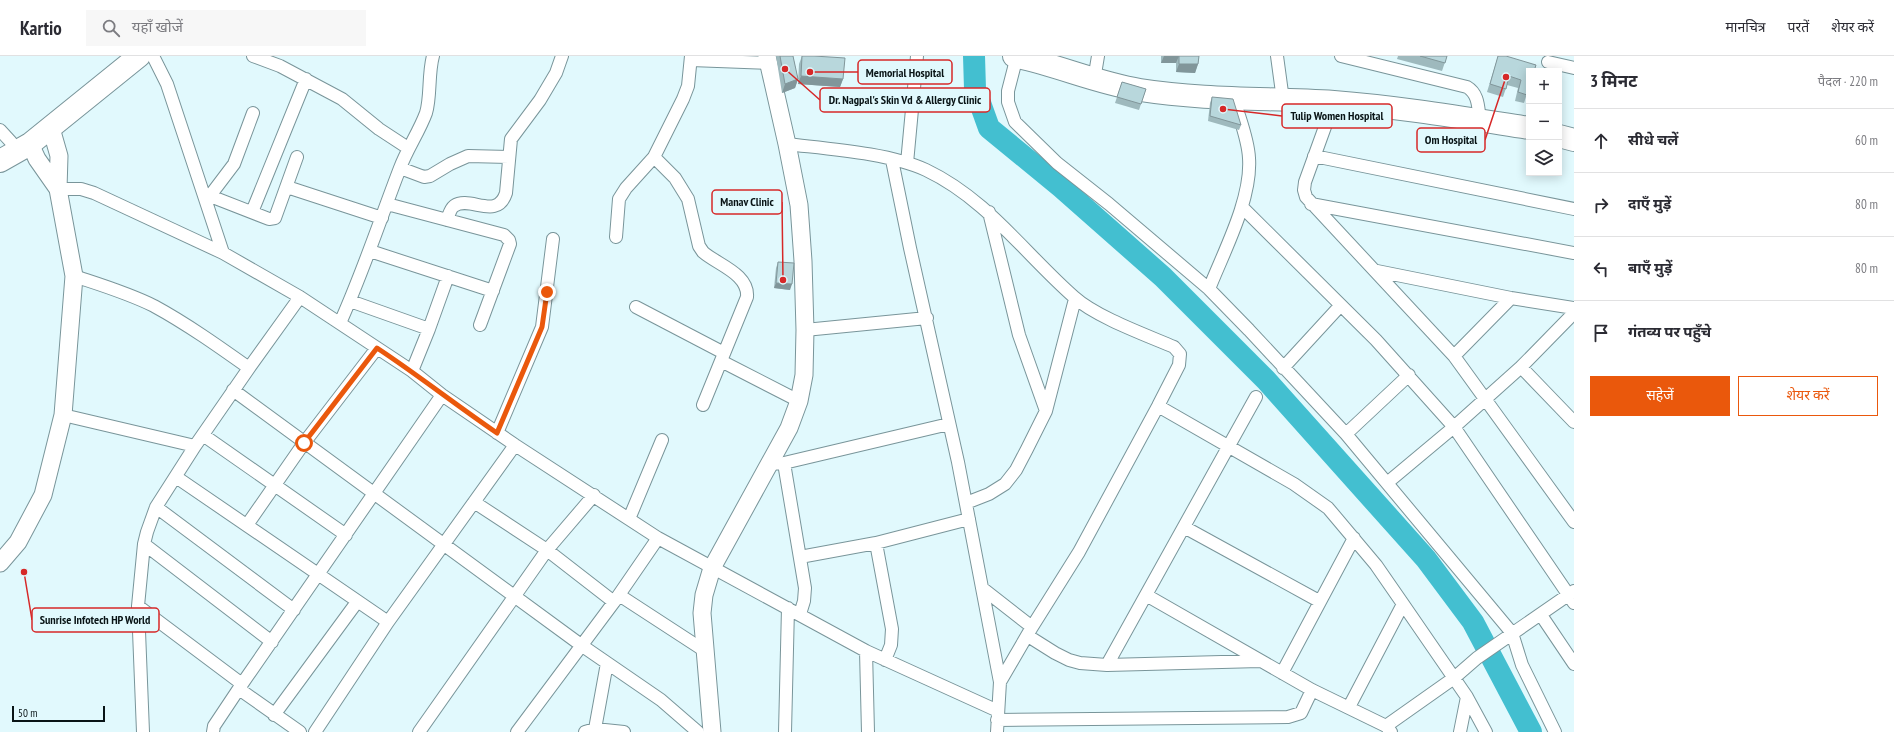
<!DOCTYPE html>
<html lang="hi">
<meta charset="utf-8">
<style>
body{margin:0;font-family:"PT Sans Narrow","Noto Sans Devanagari",sans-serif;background:#f7f7f7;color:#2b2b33}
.controls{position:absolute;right:12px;top:12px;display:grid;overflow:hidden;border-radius:0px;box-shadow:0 2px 10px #0003}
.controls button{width:36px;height:36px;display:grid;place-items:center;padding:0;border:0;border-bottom:1px solid #e1e1e2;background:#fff;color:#2b2b33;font:20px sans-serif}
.scale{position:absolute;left:12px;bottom:10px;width:93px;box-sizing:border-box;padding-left:4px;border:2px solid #091416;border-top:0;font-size:11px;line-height:14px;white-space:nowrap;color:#091416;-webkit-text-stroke:3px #e1f9fd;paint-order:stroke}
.stop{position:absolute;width:12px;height:12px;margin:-9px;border:3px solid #ea580c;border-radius:50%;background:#fff}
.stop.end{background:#ea580c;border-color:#fff;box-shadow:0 1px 4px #0008}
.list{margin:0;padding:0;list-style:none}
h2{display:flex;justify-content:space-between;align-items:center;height:52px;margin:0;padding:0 16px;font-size:17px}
h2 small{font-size:13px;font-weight:400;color:#7c7c81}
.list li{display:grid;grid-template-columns:26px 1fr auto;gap:12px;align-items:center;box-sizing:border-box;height:64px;padding:0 16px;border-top:1px solid #e1e1e2}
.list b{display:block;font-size:15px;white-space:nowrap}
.list em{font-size:13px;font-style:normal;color:#7c7c81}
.actions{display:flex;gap:8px;padding:12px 16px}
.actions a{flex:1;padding:9px 0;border:1px solid #ea580c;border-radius:0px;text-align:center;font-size:14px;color:#ea580c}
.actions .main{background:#ea580c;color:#fff}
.icon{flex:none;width:22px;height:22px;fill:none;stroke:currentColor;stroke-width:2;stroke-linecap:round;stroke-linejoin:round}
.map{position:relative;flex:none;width:1574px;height:676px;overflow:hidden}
header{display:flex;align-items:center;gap:24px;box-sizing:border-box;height:56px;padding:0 20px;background:#fff;border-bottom:1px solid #e1e1e2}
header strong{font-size:19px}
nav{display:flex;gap:22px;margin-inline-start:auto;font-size:14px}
.search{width:280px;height:36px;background:#f7f7f7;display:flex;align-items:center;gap:10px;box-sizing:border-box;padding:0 14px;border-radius:0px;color:#7c7c81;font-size:15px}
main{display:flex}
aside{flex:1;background:#fff}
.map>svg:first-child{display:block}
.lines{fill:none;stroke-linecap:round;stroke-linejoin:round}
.river{stroke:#43bfd0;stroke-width:22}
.street-casing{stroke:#79959a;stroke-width:14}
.secondary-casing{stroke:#79959a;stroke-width:19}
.highway-casing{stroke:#79959a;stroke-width:24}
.street{stroke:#fff;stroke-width:12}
.secondary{stroke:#fff;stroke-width:17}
.highway{stroke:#fff;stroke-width:22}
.wall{fill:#9eb9bd}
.shaded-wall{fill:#81969a}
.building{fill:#b8d7dc;stroke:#81969a}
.route{stroke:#ea580c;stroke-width:5}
.leader{fill:none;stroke:#d62828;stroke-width:1.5}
.callout-dot{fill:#d62828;stroke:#e1f9fd;stroke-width:1.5}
.callout{fill:#e1f9fd;stroke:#d62828;stroke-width:1.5}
.callout-label{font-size:12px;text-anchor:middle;font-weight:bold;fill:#091416}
</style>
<header>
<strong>Kartio</strong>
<div class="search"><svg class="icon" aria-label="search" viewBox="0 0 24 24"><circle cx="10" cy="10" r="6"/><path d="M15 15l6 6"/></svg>यहाँ खोजें</div>
<nav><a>मानचित्र</a><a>परतें</a><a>शेयर करें</a></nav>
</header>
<main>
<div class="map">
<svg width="1574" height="676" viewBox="0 0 1574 676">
<rect width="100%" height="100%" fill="#e1f9fd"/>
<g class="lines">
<path class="river" d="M974,0L975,33L989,72L1061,131L1163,221L1266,324L1426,503L1473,566L1531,676"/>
<g class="street-casing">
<path id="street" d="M153,0L167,28L223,197
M253,0L280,10L342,43L379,73L408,92
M1017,0L1008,35V46L1015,66L1057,107L1109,148L1209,233L1249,274L1346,378L1512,577L1522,609L1555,676
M1277,0L1283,44
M1341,0L1467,31C1479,38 1478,52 1480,64
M691,4L768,7
M1548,6L1574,12
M1094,24L1098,0
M1334,46L1305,126L1304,134L1306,141L1454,300L1574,466
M0,74L11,86
M787,88C829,93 889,97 926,114C987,143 1025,198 1074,241C1096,261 1146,279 1174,291L1180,298L1179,309L1158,350L1079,496L1032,571L1000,626L997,676
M1314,100L1574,153
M654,101L675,122L688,143L699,190L703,196C718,209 749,218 747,241L703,349
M892,104L910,192L958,406L1000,626
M907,107L917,0
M400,112L424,121L430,120L450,108L468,100L509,101
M287,131L382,162
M58,133H81L94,137L223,197L300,241L412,315L442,339L515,389L658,482L866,595L998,655
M210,140L269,163L275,162L297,101
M206,145L234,108L253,57
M387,148L504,179L509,184L510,188L480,269
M1311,148L1574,197
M1242,151L1376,284L1454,371L1574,547
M252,156L306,23
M989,156L1019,279L1046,355
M447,164C449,159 450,153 454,150C470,139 497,165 506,137L511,83L540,44L556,17L562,0
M616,181L619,143L626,132L654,101L683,43L688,30L691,0
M370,195L493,235
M1377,215L1511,242L1574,252
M74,220C101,229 128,237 154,250C187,268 218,290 249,312
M1209,233C1224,195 1252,143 1249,102C1248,82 1239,62 1234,43
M350,245L429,273
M636,251L724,297
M340,267C363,216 380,164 400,112C407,93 419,76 426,57C431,41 428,18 433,0
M805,274L927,262
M1454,300L1511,242
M721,305L799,345
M1521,311L1574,366
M1283,312L1340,250
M412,315L429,273L448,220
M233,334L581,589L661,644L698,676
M1158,350L1294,428L1328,452L1376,509L1403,548L1467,641L1486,676
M63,359L195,390
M497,377L542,271L553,183
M1346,378L1409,319
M203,379L346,479
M784,407L805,532L804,545L800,558
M769,408L784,407L949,368
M176,421L388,566
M1387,427L1454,371L1521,311L1574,257
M474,446L547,494L614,546
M966,447L989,438L1005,428L1016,414L1027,393L1046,355L1075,243
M156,451L294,554
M629,463L662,384
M247,469L304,387L377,292
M1184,471L1319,545
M876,487L892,573L891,589L885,604
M144,488L272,586
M800,501L876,487L969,463
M982,532L1032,571
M619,539L705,595
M1146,539L1312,634L1386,670L1391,676
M138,550L242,628
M1541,559L1574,608
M1028,580L1055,597L1069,604L1080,607L1107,609L1260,605
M866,595L868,676
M1107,609L1256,341
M1282,617L1354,482
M239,633L300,676
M1349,651L1403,548
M274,659L357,546
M997,664L1288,661L1301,657L1312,634
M1386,670L1454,622L1477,602L1574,535
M595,673L607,607
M143,676L138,550L144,488L147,476L156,451L195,390L249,312L300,241
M213,676L214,670L242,628L442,339
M315,676L388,566L515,389
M419,676L547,494L594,439
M517,676L614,546L658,482
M585,676L595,673L624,676
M785,676L788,552
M1460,676L1467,641"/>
</g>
<g class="secondary-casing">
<path id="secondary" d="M30,88L37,103L58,133
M0,507L18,486L43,439L63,359L74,220L58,133L59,100L51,72
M712,676L702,557L704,539L712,512L789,372L799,345L804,319L805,274L803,205L799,149L787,88L767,0"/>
</g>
<g class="highway-casing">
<path id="highway" d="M1014,0C1057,9 1097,27 1140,34C1204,44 1269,42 1334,46C1399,51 1464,62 1529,72
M1559,80L1574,84
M0,105L30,88L139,0"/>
</g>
<use href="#street" class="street"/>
<use href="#secondary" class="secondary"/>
<use href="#highway" class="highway"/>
</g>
<path class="wall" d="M776,0H793L798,23L795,32L782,37Z
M802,0L843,23L840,31L798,28L799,8Z
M1161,0H1199L1198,8L1195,17L1176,16V7H1161Z
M1398,0H1447L1442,15L1397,3Z
M1498,0L1536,9L1524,47L1515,45L1518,32L1507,29L1503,41L1487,36Z
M1122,26L1146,33L1139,54L1115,47Z
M1212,41L1241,69L1239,74L1208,65L1210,47Z
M778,206L790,234L774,232L776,212Z"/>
<path class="shaded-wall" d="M1164,0H1179L1176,7H1161Z
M1179,8H1198L1195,17L1176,16Z
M801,20L843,23L840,31L798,28Z
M798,23L795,32L782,37L785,28Z
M776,227L792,228L790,234L774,232Z"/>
<path class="building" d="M780,0H793L798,23L785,28Z
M802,0H814L845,2L843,23L801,20Z
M1179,0H1199L1198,8H1179Z
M1420,0H1447L1445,7Z
M1498,0H1506L1536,9L1534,15H1529V33L1527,39L1518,36L1521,24L1509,20L1506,33L1490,28Z
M1122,26L1146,33L1141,48L1117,41Z
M1212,41L1233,43L1241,69L1210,60Z
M778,206L794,207L792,228L776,227Z"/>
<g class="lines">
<path class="route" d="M304,387L377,292C418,319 456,349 497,377L542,271L547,236"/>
</g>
<path class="leader" d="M810 16L858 16M785 13L820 44M1223 53L1282 60M1506 21L1485 84M783 224L782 146M24 516L32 564"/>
<g class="callout-dot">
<circle cx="810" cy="16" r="4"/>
<circle cx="785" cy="13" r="4"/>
<circle cx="1223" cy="53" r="4"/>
<circle cx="1506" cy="21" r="4"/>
<circle cx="783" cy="224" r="4"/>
<circle cx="24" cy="516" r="4"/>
</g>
<g class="callout">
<rect x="858" y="4" width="94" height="24" rx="4"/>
<rect x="820" y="32" width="170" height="24" rx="4"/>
<rect x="1282" y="48" width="110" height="24" rx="4"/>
<rect x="1417" y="72" width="68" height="24" rx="4"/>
<rect x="712" y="134" width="70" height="24" rx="4"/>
<rect x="32" y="552" width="127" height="24" rx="4"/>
</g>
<g class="callout-label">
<text x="905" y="21">Memorial Hospital</text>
<text x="905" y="48">Dr. Nagpal's Skin Vd &amp; Allergy Clinic</text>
<text x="1337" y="64">Tulip Women Hospital</text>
<text x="1451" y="88">Om Hospital</text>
<text x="747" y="150">Manav Clinic</text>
<text x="95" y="568">Sunrise Infotech HP World</text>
</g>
</svg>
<div class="controls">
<button>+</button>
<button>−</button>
<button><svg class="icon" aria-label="layers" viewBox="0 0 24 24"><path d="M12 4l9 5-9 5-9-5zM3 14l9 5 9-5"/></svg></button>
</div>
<div class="scale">50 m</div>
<div class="stop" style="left:304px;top:387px"></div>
<div class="stop end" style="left:547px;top:236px"></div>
</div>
<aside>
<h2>3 मिनट<small>पैदल · 220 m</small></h2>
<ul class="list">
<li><svg class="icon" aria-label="ahead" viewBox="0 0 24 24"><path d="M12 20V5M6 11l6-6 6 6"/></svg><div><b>सीधे चलें</b></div><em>60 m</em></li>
<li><svg class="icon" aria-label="right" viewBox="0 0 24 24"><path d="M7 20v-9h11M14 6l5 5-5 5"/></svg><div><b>दाएँ मुड़ें</b></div><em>80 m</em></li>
<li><svg class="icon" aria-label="left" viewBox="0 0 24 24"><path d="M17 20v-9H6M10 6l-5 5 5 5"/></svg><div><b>बाएँ मुड़ें</b></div><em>80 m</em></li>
<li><svg class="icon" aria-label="arrive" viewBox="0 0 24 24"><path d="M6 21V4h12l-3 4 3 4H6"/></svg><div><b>गंतव्य पर पहुँचे</b></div></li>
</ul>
<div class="actions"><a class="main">सहेजें</a><a>शेयर करें</a></div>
</aside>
</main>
